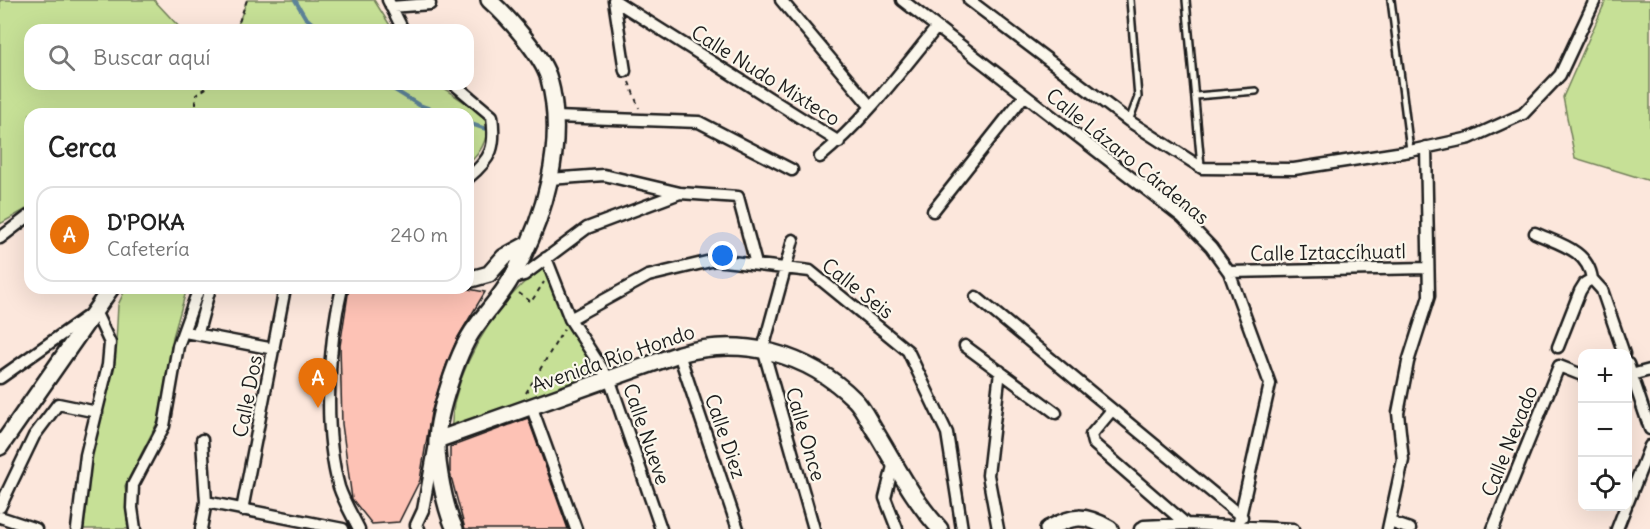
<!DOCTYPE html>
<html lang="es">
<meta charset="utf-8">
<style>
body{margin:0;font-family:Delius,sans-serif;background:#f2f2f2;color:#222}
.controls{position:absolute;right:18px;bottom:18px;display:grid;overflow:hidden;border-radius:12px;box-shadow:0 6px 24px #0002}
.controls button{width:54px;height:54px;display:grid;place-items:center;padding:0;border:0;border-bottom:2px solid #e0e0e0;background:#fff;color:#222;font:30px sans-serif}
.you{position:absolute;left:723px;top:256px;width:21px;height:21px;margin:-15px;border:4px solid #fff;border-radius:50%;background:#1a73e8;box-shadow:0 0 0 9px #1a73e833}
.badge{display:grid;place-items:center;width:39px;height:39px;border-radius:50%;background:#0b8043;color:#fff;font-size:20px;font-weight:700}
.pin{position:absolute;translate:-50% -50px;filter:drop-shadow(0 2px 3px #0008)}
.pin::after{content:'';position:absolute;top:32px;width:21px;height:18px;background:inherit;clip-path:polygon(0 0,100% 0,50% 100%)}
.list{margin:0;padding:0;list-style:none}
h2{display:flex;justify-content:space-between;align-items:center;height:78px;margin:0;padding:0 24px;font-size:26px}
h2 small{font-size:20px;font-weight:400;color:#767676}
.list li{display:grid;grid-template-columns:39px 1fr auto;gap:18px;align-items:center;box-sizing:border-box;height:96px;margin:0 12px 12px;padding:0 12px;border:2px solid #e0e0e0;border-radius:18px}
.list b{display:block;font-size:22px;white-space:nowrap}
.list p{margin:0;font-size:20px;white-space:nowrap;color:#767676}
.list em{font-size:20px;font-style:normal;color:#767676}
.icon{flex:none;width:33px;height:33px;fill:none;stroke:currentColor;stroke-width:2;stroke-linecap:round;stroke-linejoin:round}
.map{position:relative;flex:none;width:1650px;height:529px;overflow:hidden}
.search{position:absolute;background:#fff;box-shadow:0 6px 24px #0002;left:24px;top:24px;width:450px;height:66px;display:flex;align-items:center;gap:15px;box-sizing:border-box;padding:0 21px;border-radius:18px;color:#767676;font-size:22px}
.panel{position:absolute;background:#fff;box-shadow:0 6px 24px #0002;left:24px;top:108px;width:450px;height:186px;border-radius:18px}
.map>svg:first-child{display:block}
.green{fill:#c6e096;stroke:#717e59;stroke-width:1.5}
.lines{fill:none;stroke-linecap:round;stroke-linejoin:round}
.stream{stroke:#5d8398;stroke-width:4}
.building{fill:#fdc2b5;stroke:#1c1c1c;stroke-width:1.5}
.lane-casing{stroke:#1c1c1c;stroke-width:10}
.street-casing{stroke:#1c1c1c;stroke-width:15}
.secondary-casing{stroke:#1c1c1c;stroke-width:20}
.path{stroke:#1c1c1c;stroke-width:2;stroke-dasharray:4.5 4.5;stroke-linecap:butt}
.lane{stroke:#fbf7ec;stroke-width:5}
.street{stroke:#fbf7ec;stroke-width:10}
.secondary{stroke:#fbf7ec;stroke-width:15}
.labels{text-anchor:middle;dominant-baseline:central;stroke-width:4.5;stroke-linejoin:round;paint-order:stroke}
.street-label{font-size:20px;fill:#1c1c1c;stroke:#fbf7ec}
</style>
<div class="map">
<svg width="1650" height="529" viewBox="0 0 1650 529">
<rect width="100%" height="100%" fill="#fce7dc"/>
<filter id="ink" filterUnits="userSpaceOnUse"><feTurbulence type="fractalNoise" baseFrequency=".0167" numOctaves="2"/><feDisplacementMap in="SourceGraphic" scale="12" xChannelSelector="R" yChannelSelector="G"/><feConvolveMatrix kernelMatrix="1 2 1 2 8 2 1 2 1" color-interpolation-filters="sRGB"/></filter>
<g filter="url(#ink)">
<path class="green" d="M0,0H154L182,30H30V84H437L486,116C490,136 483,151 468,164V114H30V207L0,224Z
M247,0H374L393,30H236Z
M1606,0H1650V181L1575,158L1563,97Z
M543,266L567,323L603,379L451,436C452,424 452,411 455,399C468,348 502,298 543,266Z
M126,288H187L173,337L159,419L125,486L130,529H82L91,455L116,343L118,305Z"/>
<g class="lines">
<path class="stream" d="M295,0L305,17L320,30
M385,84L419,105L445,114
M468,123L489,130"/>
</g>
<path class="building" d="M349,288H463L485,292L458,337L446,366L431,413L420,480L399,522L372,524L352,499L342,424L340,346Z
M528,418L568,529H465L450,473V447Z"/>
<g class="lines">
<g class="lane-casing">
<path id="lane" d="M1186,0L1201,166
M1391,0L1410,150
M1196,96L1256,91
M1129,121L1138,97L1130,0"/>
</g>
<g class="street-casing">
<path id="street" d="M388,0L403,30
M614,0L839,142
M614,0L625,71
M781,0L871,107
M902,0L1182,217L1211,247L1229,272L1270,384L1238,526
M969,0L1129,121L1202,168L1294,169L1410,151L1470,138L1523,114L1560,75L1595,0
M391,7L430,4
M454,84L492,116C496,147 492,158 468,178
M555,117L699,122L792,170
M820,157C865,120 900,72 937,27
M549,179L604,175L680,193L738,197L756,264
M933,211L1024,96
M1535,233C1559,244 1588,250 1592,279
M0,238L30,215
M793,240L763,349L814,529
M546,258L570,319L610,381L661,529
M1229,272L1428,268
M512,278L524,275L587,228L680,193
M1592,279L1602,290L1624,354
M342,288C328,345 323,429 339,487C344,502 352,515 359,529
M976,297L1242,517
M570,319L648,276L715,260L810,271L908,351L947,433L962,529
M185,332L274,349
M198,332L210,288
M965,346L1056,413
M1558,347L1580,291L1585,283L1592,279
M679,354L738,529
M1628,364L1650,429
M1631,375L1650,370
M0,378L95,311L110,343L108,365L86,455L77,529
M532,408L576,529
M1112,410L1091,435L1093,443L1186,524
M894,462L885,498L897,529
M206,502L343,529
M1628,502L1650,446
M0,507L34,436L58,404L97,412
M242,510L285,288
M0,517L36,529
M1390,522L1410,529
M135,529L132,508L133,485L164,426L178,346L199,288
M201,529L206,502L202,440
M419,529L416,525L423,510L434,449
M998,529L988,475L1000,371
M1140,529L1144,526L1186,524L1293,529
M1388,529L1403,460L1398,413L1408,362L1429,296L1426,147
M1493,529L1559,366L1582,375
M1617,529L1626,506"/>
</g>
<g class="secondary-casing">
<path id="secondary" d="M468,280L489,274L504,257L528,244
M437,440L679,354C742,336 808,353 855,400C864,409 870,424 877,434C897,467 914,501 940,529
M0,447L111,288
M455,529C445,509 436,463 437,440C438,413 457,355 472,332C485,313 501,297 512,277C544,221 567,143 549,79C543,56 507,16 489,0
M1048,529C1073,515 1085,514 1110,529"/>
</g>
<path class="path" d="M236,30L247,0
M629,82L639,108
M196,114V95L212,84
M519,293L531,302L544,282
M526,393L564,329"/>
<use href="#lane" class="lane"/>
<use href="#street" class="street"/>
<use href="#secondary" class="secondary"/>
</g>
</g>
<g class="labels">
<g class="street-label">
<text transform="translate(766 75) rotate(32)">Calle Nudo Mixteco</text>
<text transform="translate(1128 156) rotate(39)">Calle Lázaro Cárdenas</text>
<text transform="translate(1328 252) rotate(-1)">Calle Iztaccíhuatl</text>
<text transform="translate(858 288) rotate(38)">Calle Seis</text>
<text transform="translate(613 358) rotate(-19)">Avenida Río Hondo</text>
<text transform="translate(247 396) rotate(-79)">Calle Dos</text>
<text transform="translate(647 434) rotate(71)">Calle Nueve</text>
<text transform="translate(806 434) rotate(74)">Calle Once</text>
<text transform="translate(726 436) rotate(71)">Calle Diez</text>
<text transform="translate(1509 441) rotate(-68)">Calle Nevado</text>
</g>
</g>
</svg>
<div class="controls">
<button>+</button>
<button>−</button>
<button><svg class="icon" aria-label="locate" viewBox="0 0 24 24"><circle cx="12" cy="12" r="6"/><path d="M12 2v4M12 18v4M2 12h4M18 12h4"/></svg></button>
</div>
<div class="you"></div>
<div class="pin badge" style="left:318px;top:408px;background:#e8710a">A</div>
<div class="search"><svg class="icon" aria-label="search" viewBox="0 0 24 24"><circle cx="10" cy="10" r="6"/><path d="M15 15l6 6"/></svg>Buscar aquí</div>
<section class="panel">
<h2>Cerca<small></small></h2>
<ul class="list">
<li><span class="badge" style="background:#e8710a">A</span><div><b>D'POKA</b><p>Cafetería</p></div><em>240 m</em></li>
</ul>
</section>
</div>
